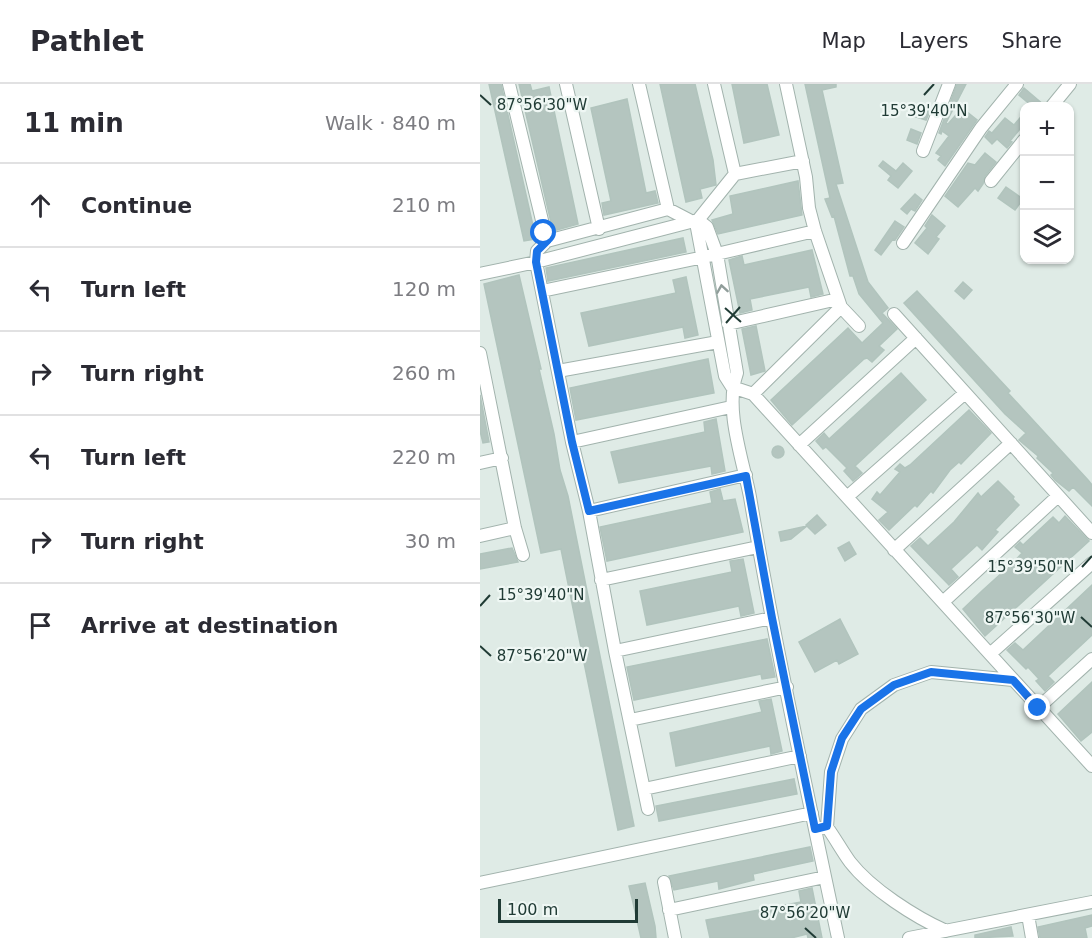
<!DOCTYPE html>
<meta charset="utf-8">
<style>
body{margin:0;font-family:"DejaVu Sans",sans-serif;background:#f7f7f7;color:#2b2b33}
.controls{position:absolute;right:18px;top:18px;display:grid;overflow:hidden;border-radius:12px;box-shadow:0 2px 4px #0004}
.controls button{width:54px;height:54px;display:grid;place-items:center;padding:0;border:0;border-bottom:2px solid #e1e1e2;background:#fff;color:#2b2b33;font:30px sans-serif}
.scale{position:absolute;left:18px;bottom:15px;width:140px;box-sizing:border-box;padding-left:6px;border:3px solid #203b35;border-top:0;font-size:16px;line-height:21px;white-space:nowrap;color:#203b35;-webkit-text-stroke:4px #eff7f4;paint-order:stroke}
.stop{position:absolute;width:18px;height:18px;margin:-14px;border:4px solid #1a73e8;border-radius:50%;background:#fff}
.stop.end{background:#1a73e8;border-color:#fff;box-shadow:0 2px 6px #0008}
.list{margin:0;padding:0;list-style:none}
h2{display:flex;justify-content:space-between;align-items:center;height:78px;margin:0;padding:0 24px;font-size:26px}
h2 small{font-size:20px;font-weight:400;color:#7c7c81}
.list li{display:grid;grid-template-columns:39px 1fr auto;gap:18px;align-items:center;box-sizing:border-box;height:84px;padding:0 24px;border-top:2px solid #e1e1e2}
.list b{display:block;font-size:22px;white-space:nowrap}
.list em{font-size:20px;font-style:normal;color:#7c7c81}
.icon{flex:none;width:33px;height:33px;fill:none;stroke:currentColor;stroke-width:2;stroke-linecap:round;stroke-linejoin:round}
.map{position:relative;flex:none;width:612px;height:854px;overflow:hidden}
header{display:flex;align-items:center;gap:36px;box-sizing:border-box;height:84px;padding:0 30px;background:#fff;border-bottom:2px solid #e1e1e2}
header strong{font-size:28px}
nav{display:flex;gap:33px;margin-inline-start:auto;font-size:21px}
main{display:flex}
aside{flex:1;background:#fff}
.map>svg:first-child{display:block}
.building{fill:#b4c5bf;stroke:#b1c4bd;stroke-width:1.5}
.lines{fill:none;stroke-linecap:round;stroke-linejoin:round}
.minor-casing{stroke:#a2b3ad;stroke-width:14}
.minor{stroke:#fff;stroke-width:12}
.oneway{stroke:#909d9a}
.route{stroke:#1a73e8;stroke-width:8}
.ticks{fill:none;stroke:#203b35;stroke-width:2}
.ticks-label{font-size:15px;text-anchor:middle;fill:#203b35;stroke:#eff7f4;stroke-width:4.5;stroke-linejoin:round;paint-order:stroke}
</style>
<header>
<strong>Pathlet</strong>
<nav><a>Map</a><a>Layers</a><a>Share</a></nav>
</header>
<main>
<aside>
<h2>11 min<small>Walk · 840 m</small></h2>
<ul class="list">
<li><svg class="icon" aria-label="ahead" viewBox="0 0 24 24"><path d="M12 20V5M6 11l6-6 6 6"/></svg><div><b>Continue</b></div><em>210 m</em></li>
<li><svg class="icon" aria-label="left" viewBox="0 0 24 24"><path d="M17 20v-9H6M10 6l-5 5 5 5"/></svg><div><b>Turn left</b></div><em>120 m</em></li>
<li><svg class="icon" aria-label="right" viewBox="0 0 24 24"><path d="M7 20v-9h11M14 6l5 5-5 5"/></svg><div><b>Turn right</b></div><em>260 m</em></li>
<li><svg class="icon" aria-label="left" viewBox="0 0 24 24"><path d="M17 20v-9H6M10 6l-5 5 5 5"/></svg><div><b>Turn left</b></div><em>220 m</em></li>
<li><svg class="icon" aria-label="right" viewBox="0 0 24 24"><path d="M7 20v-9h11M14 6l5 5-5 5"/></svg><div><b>Turn right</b></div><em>30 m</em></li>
<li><svg class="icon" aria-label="arrive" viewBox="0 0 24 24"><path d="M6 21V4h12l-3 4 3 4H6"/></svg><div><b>Arrive at destination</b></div></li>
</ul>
</aside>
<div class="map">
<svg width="612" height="854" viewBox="0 0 612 854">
<rect width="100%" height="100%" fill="#dfebe6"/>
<path class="building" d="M9,0H21L56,155L44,157Z
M39,0H50L52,7L69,3L98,140L73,147Z
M180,0H215L233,76L236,101L220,105L222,114L206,118Z
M252,0H287L299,51L264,59Z
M325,0H356V3L342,6L363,99L356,100L388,198L408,224L402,229L417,245L399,262L404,266L392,278L387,274L384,275L312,341L291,316L368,244L382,259L403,239L379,210L373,192H370L354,132L352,133L345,115L350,114Z
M477,0H486L466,39L468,40L482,24L497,36L465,82L458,76L461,72L456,69L469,52L462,47L461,50L459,49Z
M544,4L564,21V22H552L539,11Z
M147,15L166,109L175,107L178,119L124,131L122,119L131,117L111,24Z
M435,23L450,27L446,36L433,32Z
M544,29V40L530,57L532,58L527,64L517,55L512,60L505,53L509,47L512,49L525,34L534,41Z
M431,45L441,49L437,60L427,56Z
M505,69L516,78L505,92L503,100L498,107L495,104L478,123L465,112L488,79L495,81Z
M403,77L416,87L423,79L432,87L418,104L408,96L411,92L399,82Z
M318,97L322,131L238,150L232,136L253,130L250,112Z
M526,103L543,115L535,126L518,114Z
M435,110L442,116L435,127L431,125L427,130L421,125Z
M452,131L465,142L456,153L459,155L448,170L435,159L447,144L445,142Z
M415,137L424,143L415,156L413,155L401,171L395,166Z
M203,154L206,168L68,197L66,184Z
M332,166L343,210L331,213L329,203L270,215L272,226L260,229L249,176L262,172L264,181Z
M39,191L61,285H59L74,350L80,386L88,412L154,742L138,746L81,465L61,469L4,200Z
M206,193L218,251L205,254L203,243L109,262L101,229L196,209L193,196Z
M483,198L492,206L484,215L475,207Z
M437,207L530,307L528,309L608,396L612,401V422L593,403L589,407L575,396L571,391L573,389L557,374L558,372L539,356L546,349L525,330L424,219Z
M276,242L285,287L271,291L262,245Z
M228,275L234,309L96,336L90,304Z
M421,289L446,316L375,382L382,389L373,397L364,387L367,384L346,363L343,365L336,357L344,349L349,355Z
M0,311L9,358L3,359L0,347Z
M489,326L511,349L481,380L479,378L470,386L453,409L451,407L437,423L435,421L409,446L399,436L408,428L392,415L397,408L400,411L420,388L415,385L420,380L425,384L430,381Z
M236,335L245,387L232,390L231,382L139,399L131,368L225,348L224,338Z
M292 368a6 6 0 1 1 12 0a6 6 0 1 1-12 0Z
M518,397L534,413L533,415L539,421L515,446L518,448L502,466L497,461L471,485L478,493L469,501L431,462L440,454L448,462L474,438L498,409L501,413Z
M240,405L243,417L255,415L263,448L127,477L120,443L232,419L230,408Z
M337,431L346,441L335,450L326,441Z
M585,432L609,457L505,552L483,525L503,506L524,487L525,488L542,469L535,463L540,458L543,461L573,433L579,439Z
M327,442L311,455L301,457L299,448Z
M369,458L376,470L365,477L358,464Z
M32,464L38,478L0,485V470Z
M263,475L274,529L261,532L259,522L167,541L160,507L252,488L250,477Z
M612,501V551L568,592L574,598L565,607L556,597L559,595L548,583L546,585L527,566L535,559L543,566Z
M360,535L378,570L359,580L357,576L335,588L319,558Z
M287,555L295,593L282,595L281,590L154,616L147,583Z
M612,598V648L601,657L578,630Z
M291,615L302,667L291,670L290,662L196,682L190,649L282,628L279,617Z
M314,695L317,710L179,737L176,722Z
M330,763L333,777L273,790L274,796L239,805L238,797L194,806L189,792Z
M165,799L175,842L176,854H161L152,814L149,802Z
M332,804L342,854H328L327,850L311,854H230L226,836L321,818L319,807Z
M612,831V842L605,844L607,854H560L558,843Z
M531,843L533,852L495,854V851Z"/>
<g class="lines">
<g class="minor-casing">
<path id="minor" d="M29,0L67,157
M86,0L119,145
M159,0L188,125
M234,0L255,90
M306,0L326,93L329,124L335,147L361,223L379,242
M572,22L590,0
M443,67L469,0
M511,97L544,56
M218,136L227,143L237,170L257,289C244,325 263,376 270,413C295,561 327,707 358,854
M218,136L217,144L245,292L252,303L273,310L612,682
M423,159L501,44L537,0
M0,190L56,178L218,136L255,90L323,77
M62,207L224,173L335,147
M414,230L612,449
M248,240L358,215
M0,269L35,444L43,471
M78,287L238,258
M273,310L361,223
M92,358L251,323
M319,361L436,254
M0,379L22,374
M367,413L485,309
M109,427L266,391
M0,452L35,444
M414,466L531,359
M121,496L278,463
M463,518L578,412
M135,567L292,534
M510,570L612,479
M558,624L612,575
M150,636L307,603
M164,705L320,672
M168,725L135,567L109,427L92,358L56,178L57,167L67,157L188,125L211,137
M347,743C355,754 362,767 370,778C391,805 435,833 466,847
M335,745L347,743L351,688L362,655L381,625L414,601L451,588L533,596
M184,798L195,854
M0,799L332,729
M189,826L345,793
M548,831L552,854
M429,854L612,818"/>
</g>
<use href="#minor" class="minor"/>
</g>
<defs><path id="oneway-chevron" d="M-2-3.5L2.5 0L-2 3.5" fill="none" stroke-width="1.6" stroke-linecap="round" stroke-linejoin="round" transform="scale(1.5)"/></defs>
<use class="oneway" href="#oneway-chevron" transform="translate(242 205) rotate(-99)"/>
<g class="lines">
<path class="route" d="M64,149L67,157L57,167L56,178L92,358L109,427L266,392L292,534L335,745L347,742L351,688L362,654L381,625L414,601L451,588L533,596L558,624"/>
</g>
<path class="ticks" d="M0,11L11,21M444,11L454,0M245,224L261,238M246,239L260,223M602,483L612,472M0,522L10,511M601,533L612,543M0,562L11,572M325,844L336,854"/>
<g class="ticks-label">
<text x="62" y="26">87°56'30"W</text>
<text x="444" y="32">15°39'40"N</text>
<text x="551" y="488">15°39'50"N</text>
<text x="61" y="516">15°39'40"N</text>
<text x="550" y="539">87°56'30"W</text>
<text x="62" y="577">87°56'20"W</text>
<text x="325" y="834">87°56'20"W</text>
</g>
</svg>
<div class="controls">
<button>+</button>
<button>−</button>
<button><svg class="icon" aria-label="layers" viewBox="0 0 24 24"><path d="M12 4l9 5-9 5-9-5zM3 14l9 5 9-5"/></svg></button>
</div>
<div class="scale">100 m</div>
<div class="stop" style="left:64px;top:149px"></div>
<div class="stop end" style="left:558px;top:624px"></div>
</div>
</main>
